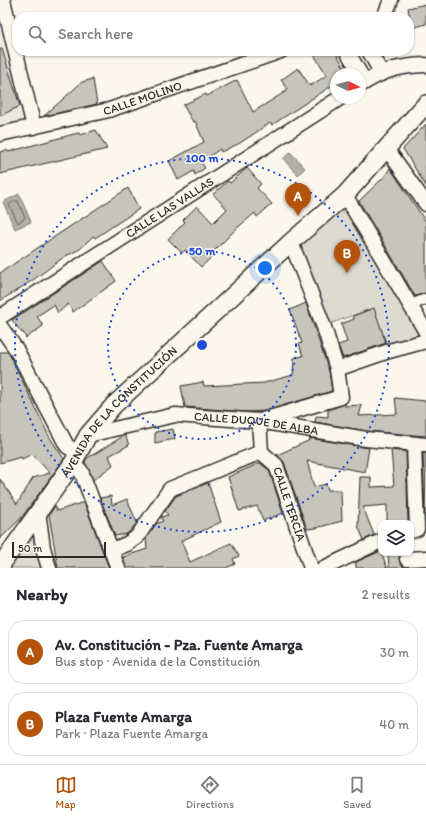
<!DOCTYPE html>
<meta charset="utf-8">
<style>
body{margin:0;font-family:Itim,sans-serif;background:#f7f7f7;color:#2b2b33}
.controls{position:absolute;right:12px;bottom:12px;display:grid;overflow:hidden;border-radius:8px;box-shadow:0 1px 3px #0004}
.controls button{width:36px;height:36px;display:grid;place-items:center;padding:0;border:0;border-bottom:1px solid #e1e1e2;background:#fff;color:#2b2b33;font:20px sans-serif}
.compass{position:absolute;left:330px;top:68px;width:36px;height:36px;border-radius:50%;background:#fff;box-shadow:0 1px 3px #0004;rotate:95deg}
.scale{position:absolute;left:12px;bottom:10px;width:94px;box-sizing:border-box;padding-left:4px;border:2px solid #2b2b2b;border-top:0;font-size:11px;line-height:14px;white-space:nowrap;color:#2b2b2b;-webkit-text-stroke:3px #fbf7ec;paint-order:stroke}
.you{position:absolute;left:265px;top:268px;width:14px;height:14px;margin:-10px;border:3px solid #fff;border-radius:50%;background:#1a73e8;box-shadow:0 0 0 6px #1a73e833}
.badge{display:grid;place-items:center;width:26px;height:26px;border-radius:50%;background:#b45309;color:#fff;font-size:13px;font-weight:700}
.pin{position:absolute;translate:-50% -33px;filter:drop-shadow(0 1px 2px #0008)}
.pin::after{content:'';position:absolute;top:21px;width:14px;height:12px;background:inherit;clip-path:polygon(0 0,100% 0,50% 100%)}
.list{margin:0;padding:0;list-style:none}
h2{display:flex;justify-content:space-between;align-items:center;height:52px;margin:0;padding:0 16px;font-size:17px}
h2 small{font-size:13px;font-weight:400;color:#7c7c81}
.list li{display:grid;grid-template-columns:26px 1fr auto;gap:12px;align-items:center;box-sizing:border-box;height:64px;margin:0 8px 8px;padding:0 8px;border:1px solid #e1e1e2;border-radius:16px}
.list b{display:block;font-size:15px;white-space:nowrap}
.list p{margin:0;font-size:13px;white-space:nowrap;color:#7c7c81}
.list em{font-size:13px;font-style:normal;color:#7c7c81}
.icon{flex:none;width:22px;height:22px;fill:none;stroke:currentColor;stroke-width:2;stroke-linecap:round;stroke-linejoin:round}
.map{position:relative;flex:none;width:426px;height:568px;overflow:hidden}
.search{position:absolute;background:#fff;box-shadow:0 1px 3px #0004;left:12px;right:12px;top:12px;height:44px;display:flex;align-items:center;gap:10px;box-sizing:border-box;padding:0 14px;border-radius:16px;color:#7c7c81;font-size:15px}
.sheet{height:196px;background:#fff}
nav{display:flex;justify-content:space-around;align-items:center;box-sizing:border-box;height:56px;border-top:1px solid #e1e1e2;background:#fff;font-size:11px;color:#7c7c81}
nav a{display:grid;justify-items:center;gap:2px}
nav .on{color:#b45309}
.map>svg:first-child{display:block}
.built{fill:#ebe8de}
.green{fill:#dddad0;stroke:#84827e}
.water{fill:#b1afa7;stroke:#7b7a75}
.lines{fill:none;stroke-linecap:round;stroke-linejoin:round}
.shore{stroke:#61605d;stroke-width:1}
.building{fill:#c7c4bc;stroke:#2b2b2b}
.pedestrian-casing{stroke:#2b2b2b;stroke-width:13}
.minor-casing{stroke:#2b2b2b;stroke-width:17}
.tertiary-casing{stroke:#2b2b2b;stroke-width:20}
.pedestrian{stroke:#fbf7ec;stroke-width:10}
.minor{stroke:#fbf7ec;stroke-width:14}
.tertiary{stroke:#fbf7ec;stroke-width:17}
.ring{fill:none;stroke:#1d4ed8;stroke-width:2;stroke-dasharray:2 4}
.labels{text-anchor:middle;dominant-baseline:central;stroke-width:3;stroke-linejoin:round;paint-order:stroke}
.street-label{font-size:12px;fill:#2b2b2b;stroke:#fbf7ec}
.centre{fill:#1d4ed8;stroke:#fbf7ec;stroke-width:2}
.ring-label{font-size:12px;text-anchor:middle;font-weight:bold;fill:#1d4ed8;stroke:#fbf7ec;stroke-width:3;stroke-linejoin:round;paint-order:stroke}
</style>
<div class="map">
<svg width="426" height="568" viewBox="0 0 426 568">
<rect width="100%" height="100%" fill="#fbf7ec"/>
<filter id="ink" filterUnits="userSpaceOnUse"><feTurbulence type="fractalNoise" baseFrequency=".025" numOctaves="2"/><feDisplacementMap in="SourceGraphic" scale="8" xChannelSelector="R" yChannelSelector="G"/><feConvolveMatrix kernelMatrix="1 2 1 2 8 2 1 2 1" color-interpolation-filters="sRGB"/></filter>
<g filter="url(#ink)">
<path class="built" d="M0,0L34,127L0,134Z"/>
<path class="green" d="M345,195L426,341L389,351L373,308L332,323L325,329L291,242Z
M23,532L42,538L49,568H3Z"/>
<path class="water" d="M290,152L305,168L298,175L283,159Z
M19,194L31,222L15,229L3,202Z"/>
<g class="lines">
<path class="shore" d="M15,201H18L25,218L18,223L9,205Z"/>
</g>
<path class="building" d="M426,4V24L412,28L408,8Z
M0,49H2L20,106L0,116Z
M323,51H335L348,74H336V89L333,85L272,125L270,123L240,143L221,152L220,149L201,162L205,168L195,175L194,171L178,180L169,161L204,142L195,121L193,122L183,105L206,94L207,96L237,80L253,112L288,90L281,80L298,68L310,86L327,75L314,55Z
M93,79L97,104L44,116L82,82Z
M426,124V186L403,149Z
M96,130L107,149L0,174V152L7,150L8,152L74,134L79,133L80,135Z
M247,168L261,184L257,188L272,204L257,217L255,213L236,229L213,252L215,254L201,267L185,250L182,253L168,239L185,222L183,220L197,206L213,223L227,209L213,194L228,181L230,183Z
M390,168L426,222V293L415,296L359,201L384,177Z
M128,188L139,209L95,238L93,236L80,249L64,257L33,280L0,301V273Z
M103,261L116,281L73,312L68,304L58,313L54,305L37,316L43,326L26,338L23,332L22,333L12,320Z
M306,303L329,371L332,391L265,411L247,412L185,407L181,386L203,382L204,386L264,383L293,375L294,358L303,356L299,344L302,343L290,310Z
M374,308L386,343L343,358L338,345L347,342L341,324L354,319L353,316Z
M0,352H7L9,353L49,436L64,459L22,517L0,539V479L17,504L33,478L50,473L32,454L22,459L21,457L0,463Z
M395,398L426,401V436L367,431L315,422L316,416L328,417V410L345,404V406L362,405L359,416L397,414Z
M173,429L175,439L155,443V432Z
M125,435L129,445L109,456L113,465L93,480L85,463L86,459Z
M309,438L369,448L365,472L307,461L314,487L326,484L328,490H341L342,521L316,528L307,529L284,462L277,455L310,440Z
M391,450L406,452L408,523H387V505L363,507L374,535L364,540L358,526L360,477H371V487L394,486Z
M423,453H426L425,522Z
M260,463L269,470L283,513L263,521L257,506L239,511L228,477Z
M208,483L221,522L181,541L190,562L231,543L239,556L233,559L235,564L226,568H126L123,557L147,549L146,538L156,524L163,521L161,517L168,515L165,511L176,496Z
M111,496L112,505L127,499L137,523L127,534L115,536L100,498Z
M84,502L109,568H58L49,515L55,506L57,511Z
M381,551L387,568H356V562Z
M388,553H400L399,560L404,568H389Z"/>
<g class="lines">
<g class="pedestrian-casing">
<path id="pedestrian" d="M411,305L426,299"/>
</g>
<g class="minor-casing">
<g id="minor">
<path d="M3,0L34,127"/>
<path d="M384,17L391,0"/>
<path d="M347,51L365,82"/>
<path d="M369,51L381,72"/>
<path d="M360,85C384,70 398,66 426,65"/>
<path id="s1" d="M0,134L109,110L281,51"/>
<path d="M387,149L426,204"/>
<path d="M345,195L426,332"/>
<path d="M291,242L324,327L337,369"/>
<path id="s2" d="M0,317L340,98"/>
<path d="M0,326L16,349L67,446L78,453"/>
<path d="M263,420L341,397L337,369L389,351L426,341"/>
<path id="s3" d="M259,421L261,452L276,465L311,568"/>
<path id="s4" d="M88,435L175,415L259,421L366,439L426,445"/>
<path d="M73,463L81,471L118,568"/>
<path d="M38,511L43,548L49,568"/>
<path d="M411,531L417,529L414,444"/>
<path d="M112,550L127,544L137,537L170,489L261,452"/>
<path d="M407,559L426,558"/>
<path d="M324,568L381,541"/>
</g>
</g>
<g class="tertiary-casing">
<g id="tertiary">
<path id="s5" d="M1,568L3,562L73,463L88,435L114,405L291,242L345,195L426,104"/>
</g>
</g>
<use href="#pedestrian" class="pedestrian"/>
<use href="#minor" class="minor"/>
<use href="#tertiary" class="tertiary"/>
</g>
</g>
<g class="ring">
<circle cx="202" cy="345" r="94"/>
<circle cx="202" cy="345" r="187"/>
</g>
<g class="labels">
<g class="street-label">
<text stroke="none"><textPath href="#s1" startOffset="147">CALLE MOLINO</textPath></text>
<text stroke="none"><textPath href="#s2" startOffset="202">CALLE LAS VALLAS</textPath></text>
<text stroke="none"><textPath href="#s5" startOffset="197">AVENIDA DE LA CONSTITUCIÓN</textPath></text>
<text stroke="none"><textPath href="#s4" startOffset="171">CALLE DUQUE DE ALBA</textPath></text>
<text stroke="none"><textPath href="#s3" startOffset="92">CALLE TERCIA</textPath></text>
</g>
</g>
<circle cx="202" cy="345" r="6" class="centre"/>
<g class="ring-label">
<text x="202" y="162">100 m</text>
<text x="202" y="255">50 m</text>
</g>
</svg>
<div class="controls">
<button><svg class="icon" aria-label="layers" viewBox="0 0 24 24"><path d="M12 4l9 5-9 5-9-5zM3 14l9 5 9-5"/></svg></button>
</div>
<svg class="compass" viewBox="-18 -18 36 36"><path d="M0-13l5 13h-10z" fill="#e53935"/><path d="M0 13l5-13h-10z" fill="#7c7c81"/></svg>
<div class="scale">50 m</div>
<div class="you"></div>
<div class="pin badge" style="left:298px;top:216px">A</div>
<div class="pin badge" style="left:347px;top:273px">B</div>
<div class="search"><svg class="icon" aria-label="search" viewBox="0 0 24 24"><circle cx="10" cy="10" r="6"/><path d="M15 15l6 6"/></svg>Search here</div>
</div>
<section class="sheet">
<h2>Nearby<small>2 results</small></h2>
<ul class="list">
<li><span class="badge">A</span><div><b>Av. Constitución - Pza. Fuente Amarga</b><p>Bus stop · Avenida de la Constitución</p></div><em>30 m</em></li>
<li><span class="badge">B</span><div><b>Plaza Fuente Amarga</b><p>Park · Plaza Fuente Amarga</p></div><em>40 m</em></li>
</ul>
</section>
<nav>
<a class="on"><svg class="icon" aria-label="map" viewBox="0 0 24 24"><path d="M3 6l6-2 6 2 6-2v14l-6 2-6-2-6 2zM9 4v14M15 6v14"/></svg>Map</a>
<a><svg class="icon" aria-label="directions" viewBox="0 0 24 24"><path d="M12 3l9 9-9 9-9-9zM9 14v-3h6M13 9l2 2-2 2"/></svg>Directions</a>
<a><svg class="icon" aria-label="saved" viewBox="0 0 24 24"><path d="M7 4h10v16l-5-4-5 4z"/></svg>Saved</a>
</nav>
